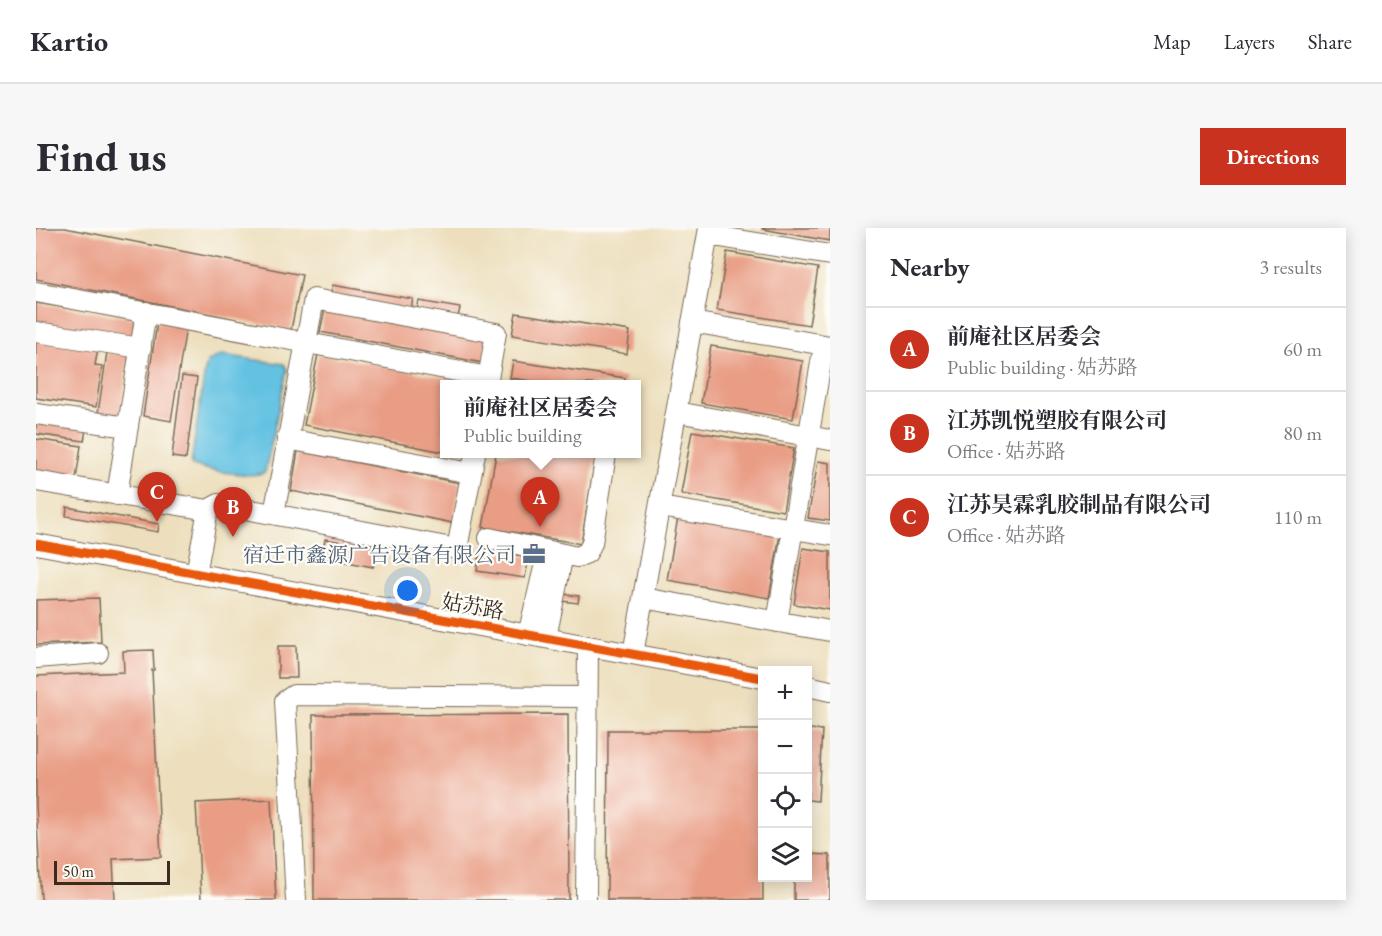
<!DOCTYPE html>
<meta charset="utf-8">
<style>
body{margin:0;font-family:"EB Garamond","Noto Serif SC",serif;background:#f7f7f7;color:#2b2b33}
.controls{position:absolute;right:18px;bottom:18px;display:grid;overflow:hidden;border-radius:0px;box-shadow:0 3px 15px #0003}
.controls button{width:54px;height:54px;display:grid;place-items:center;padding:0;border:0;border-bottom:2px solid #e1e1e2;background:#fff;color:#2b2b33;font:30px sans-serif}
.scale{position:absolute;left:18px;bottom:15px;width:116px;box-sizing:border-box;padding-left:6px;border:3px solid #3b2a1e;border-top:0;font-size:16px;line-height:21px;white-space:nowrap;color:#3b2a1e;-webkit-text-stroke:4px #fdfcf7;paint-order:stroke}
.you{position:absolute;left:372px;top:363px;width:21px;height:21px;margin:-15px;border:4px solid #fff;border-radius:50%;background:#1a73e8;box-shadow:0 0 0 9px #1a73e833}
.badge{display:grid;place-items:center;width:39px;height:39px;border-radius:50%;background:#c8321e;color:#fff;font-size:20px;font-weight:700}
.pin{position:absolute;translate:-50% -50px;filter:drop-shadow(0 2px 3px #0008)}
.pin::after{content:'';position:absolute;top:32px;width:21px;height:18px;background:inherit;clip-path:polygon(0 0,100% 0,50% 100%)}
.popup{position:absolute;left:404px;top:152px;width:201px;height:78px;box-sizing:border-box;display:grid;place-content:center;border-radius:0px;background:#fff;filter:drop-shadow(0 2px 4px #0005);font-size:20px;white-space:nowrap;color:#7c7c81}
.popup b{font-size:22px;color:#2b2b33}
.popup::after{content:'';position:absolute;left:50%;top:100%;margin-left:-12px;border:12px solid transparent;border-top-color:#fff}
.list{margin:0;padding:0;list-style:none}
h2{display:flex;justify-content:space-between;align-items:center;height:78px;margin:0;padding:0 24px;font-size:26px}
h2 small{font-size:20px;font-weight:400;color:#7c7c81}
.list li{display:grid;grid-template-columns:39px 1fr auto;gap:18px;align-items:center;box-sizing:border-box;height:84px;padding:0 24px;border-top:2px solid #e1e1e2}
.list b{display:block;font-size:22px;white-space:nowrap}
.list p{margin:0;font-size:20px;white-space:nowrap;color:#7c7c81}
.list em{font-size:20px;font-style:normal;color:#7c7c81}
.icon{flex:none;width:33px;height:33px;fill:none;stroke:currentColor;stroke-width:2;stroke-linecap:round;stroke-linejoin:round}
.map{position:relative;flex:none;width:794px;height:672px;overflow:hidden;border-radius:0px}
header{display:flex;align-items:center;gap:36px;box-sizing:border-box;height:84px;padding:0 30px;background:#fff;border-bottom:2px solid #e1e1e2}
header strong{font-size:28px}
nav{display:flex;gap:33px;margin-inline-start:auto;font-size:21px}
.intro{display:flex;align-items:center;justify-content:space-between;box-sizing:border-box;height:144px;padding:0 36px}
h1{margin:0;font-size:42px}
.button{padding:15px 27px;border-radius:0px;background:#c8321e;color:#fff;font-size:21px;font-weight:700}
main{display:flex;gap:36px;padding:0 36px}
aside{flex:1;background:#fff;border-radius:0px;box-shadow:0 3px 15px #0003}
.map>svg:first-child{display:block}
.water{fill:#64c2e2;stroke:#507680;stroke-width:1.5}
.building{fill:#e99d85}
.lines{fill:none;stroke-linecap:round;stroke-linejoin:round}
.minor-casing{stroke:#796956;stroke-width:22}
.minor{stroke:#fff;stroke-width:20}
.cycleway-casing{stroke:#fdfcf7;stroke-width:13}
.cycleway{stroke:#e8590c;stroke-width:9}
.labels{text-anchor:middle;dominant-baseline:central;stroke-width:4.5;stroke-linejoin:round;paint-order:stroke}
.service-label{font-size:21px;fill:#4e5e75;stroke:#fdfcf7;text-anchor:end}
.street-label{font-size:21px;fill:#3b2a1e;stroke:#fdfcf7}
</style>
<header>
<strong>Kartio</strong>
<nav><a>Map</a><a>Layers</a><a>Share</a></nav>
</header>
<div class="intro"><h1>Find us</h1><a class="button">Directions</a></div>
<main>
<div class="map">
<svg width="794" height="672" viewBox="0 0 794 672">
<rect width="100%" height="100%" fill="#fdfcf7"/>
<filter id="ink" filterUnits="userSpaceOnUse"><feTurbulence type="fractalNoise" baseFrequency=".0167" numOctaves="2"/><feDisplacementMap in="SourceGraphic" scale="12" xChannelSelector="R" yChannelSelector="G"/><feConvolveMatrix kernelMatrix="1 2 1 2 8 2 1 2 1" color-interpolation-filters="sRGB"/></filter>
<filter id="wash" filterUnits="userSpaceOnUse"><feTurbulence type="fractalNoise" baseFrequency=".008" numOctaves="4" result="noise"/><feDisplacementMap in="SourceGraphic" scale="24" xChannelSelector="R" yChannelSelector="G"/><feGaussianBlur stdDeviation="1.35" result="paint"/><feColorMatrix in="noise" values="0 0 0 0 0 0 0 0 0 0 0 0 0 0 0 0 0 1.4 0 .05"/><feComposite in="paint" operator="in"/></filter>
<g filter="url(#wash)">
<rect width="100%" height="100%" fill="#eddfbd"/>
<path class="water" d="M186,127L248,136L251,141L229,244C218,251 168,242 155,236L169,142L172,133Z"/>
<g id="blocks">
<path class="building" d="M0,0H29L266,47L255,102L0,51Z
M727,0H794V13L726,1Z
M691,24L782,40L773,97L681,82Z
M296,57L377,71L375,81L295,67Z
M383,73L424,80L422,89L381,81Z
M0,75L101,91L98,115L0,99Z
M289,80L451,110L447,135L284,104Z
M480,85L594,103L591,126L476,107Z
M121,95L150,99L135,193L107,188Z
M0,112L62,121L59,137L66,138L60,179L0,170Z
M675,118L767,133L757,191L665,175Z
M71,124L93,127L84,188L62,185Z
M282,126L438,155L408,156V224L268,197Z
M477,133L589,150L588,156H517L474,150Z
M146,148L161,150L150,231L136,229Z
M0,193L50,201L48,213L0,206Z
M656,203L758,220L747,283L645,266Z
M0,211L45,218L40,251L0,245Z
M262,223L424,255L417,295L255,263Z
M460,226H560L545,316L447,299Z
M782,233L794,235V293L772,290Z
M31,279L123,296L122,304L30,288Z
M642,289L744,306L733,370L631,352Z
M289,311L341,320L337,339L286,329Z
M767,320L794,324V382L758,376Z
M444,321L493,329L489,350L441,343Z
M527,366L543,368L542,375L526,373Z
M63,370L65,414L0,417V372Z
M242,418H260L261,450H242Z
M117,422L118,442H116L125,629L77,631L79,672H5L0,576V448L88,444L87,423Z
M532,486L533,672H278L277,487Z
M772,501L786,502L782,573L772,572Z
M572,502H726L727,672H571Z
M235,571L240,672H165L160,575Z
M772,626L794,627V672H758V650H772Z"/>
</g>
</g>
<g filter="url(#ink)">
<use href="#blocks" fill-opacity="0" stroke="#796956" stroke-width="1.5"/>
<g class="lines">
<g class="minor-casing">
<path id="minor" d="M672,7L794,27
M0,64L452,149
M656,94L794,118
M0,104L105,120
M641,184L794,212
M0,186L92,199
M251,211L435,245
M0,253L172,282
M81,267L110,84
M624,279L794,307
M238,286L278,71L460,105L451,156
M453,310L541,329L551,325L556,315L570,226
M0,316L726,450
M160,346L172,282L183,276L421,321L439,226
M607,370L794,403
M741,394L788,117
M492,407L512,323
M510,410L527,326
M597,426L673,0
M0,430L62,425
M772,458L794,463
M260,672L249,473L258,467L551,469
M550,672L552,418"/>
</g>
<use href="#minor" class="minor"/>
<g class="cycleway-casing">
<path id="cycleway" d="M0,316L726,450"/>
</g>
<use href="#cycleway" class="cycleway"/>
</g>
</g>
<defs>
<g id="office-bare" transform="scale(1.8)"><path d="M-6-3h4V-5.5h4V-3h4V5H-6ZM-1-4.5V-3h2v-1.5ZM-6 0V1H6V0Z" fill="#5c6f8a" stroke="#fdfcf7" stroke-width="2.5" paint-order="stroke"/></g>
</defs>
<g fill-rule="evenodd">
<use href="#office-bare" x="498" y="326"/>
</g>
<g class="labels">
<g class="service-label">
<text x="480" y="326">宿迁市鑫源广告设备有限公司</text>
</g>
<g class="street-label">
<text transform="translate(437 378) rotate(10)">姑苏路</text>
</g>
</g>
</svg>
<div class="controls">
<button>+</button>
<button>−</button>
<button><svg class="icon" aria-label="locate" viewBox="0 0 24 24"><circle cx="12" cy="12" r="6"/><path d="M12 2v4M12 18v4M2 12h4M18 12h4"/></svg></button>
<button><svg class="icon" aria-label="layers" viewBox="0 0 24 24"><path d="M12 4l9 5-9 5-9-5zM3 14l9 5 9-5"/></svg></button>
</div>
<div class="scale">50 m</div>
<div class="you"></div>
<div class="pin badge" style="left:504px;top:299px">A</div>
<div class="popup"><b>前庵社区居委会</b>Public building</div>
<div class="pin badge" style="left:197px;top:309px">B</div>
<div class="pin badge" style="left:121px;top:294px">C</div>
</div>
<aside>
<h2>Nearby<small>3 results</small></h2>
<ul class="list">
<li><span class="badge">A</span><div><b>前庵社区居委会</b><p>Public building · 姑苏路</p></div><em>60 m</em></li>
<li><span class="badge">B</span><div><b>江苏凯悦塑胶有限公司</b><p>Office · 姑苏路</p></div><em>80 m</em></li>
<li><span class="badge">C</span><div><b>江苏昊霖乳胶制品有限公司</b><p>Office · 姑苏路</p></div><em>110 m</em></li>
</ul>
</aside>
</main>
